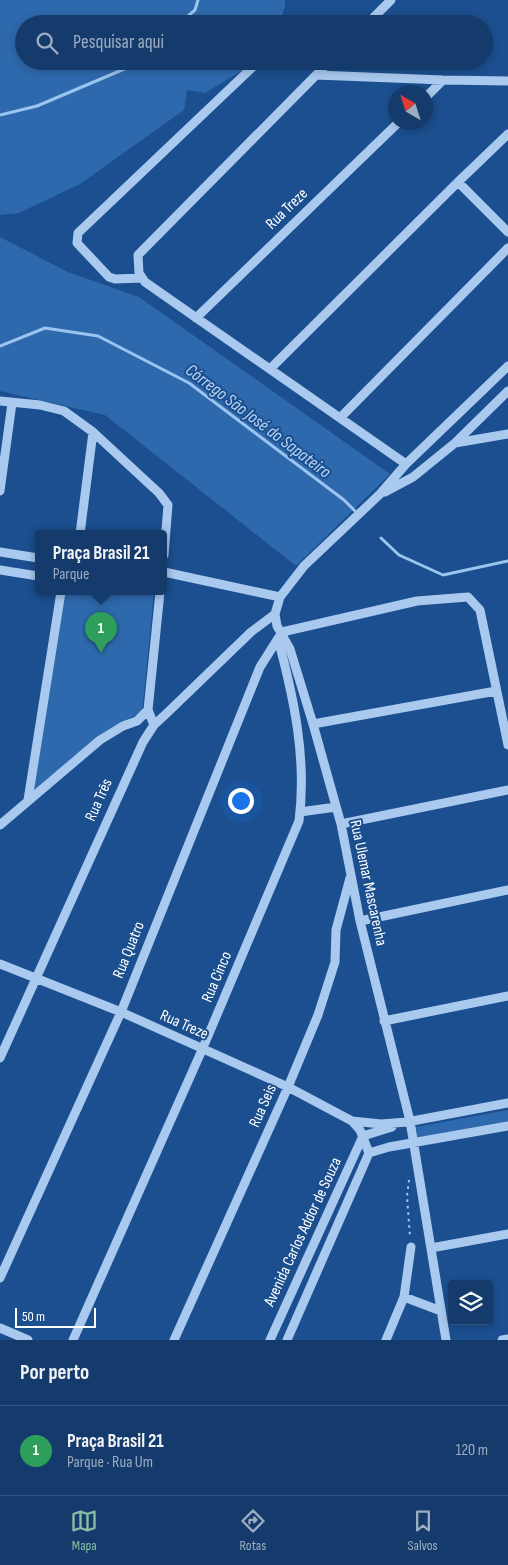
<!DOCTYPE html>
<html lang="pt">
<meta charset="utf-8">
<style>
body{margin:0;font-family:"Sofia Sans Condensed",sans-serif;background:#1d4271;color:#f1f3f6}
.controls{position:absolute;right:15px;bottom:15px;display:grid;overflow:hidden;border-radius:5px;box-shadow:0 2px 8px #0003}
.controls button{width:45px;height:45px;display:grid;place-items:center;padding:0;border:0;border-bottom:1px solid #33557e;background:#143b6b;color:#f1f3f6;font:25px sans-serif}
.compass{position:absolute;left:388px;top:85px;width:45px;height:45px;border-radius:50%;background:#143b6b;box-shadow:0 2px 8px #0003;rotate:321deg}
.scale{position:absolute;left:15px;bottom:12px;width:81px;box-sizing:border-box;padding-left:5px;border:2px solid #fff;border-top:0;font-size:14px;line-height:18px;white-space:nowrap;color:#fff;-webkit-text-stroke:4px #1b4f8f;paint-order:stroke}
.you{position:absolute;left:240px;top:800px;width:18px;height:18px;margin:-12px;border:4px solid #fff;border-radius:50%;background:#1a73e8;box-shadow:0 0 0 8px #1a73e833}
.badge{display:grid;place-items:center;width:32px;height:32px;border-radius:50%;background:#8abfa5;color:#fff;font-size:16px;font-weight:700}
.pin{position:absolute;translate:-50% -41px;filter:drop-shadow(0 1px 2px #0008)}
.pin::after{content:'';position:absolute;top:26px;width:18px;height:15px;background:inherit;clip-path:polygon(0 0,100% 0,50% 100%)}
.popup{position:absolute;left:35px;top:530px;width:132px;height:65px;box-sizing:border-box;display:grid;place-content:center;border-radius:5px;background:#143b6b;filter:drop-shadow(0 1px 4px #0005);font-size:16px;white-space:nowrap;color:#9dadc1}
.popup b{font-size:19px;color:#f1f3f6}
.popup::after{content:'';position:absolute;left:50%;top:100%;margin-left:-10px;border:10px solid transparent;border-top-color:#143b6b}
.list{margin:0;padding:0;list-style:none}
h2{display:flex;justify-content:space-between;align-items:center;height:65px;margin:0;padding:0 20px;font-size:21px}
h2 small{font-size:16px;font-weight:400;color:#9dadc1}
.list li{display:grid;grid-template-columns:32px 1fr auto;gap:15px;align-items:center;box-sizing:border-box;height:90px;padding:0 20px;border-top:1px solid #33557e}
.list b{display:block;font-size:19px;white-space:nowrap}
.list p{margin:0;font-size:16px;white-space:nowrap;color:#9dadc1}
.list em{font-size:16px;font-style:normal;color:#9dadc1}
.icon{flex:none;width:28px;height:28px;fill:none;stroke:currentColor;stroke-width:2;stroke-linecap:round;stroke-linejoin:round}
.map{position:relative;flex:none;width:508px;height:1340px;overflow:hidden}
.search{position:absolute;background:#143b6b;box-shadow:0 2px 8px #0003;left:15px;right:15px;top:15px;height:55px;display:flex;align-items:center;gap:12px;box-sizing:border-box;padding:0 18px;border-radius:28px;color:#9dadc1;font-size:19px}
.sheet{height:155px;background:#143b6b}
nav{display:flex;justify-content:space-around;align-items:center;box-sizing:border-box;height:70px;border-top:1px solid #33557e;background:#143b6b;font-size:14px;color:#9dadc1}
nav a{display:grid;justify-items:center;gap:2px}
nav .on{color:#8abfa5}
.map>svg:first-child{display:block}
.green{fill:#2e69ad}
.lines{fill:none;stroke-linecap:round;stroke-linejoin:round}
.stream{stroke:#9cc4f0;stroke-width:3}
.path{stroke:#a9c9ee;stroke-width:2;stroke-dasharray:2.5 4;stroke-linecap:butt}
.minor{stroke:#a9c9ee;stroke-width:9}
.labels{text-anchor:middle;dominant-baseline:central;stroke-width:4;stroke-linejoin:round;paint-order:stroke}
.street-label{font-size:16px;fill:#fff;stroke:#1b4f8f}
.water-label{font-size:18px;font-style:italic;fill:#b5d3f5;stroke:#1b4f8f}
</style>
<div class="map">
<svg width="508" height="1340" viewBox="0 0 508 1340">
<rect width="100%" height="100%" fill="#1b4f8f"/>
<path class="green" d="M0,0H285V6L279,24H24V61H258L205,93L187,90L184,110L80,184L19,213L0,215Z
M0,237L68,272L139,297L390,474L296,566L105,415L0,391Z
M64,592L154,593L142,712L107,730L34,792Z
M508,1110V1124L418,1141L416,1127Z"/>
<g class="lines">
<path class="stream" d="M179,24L195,10L198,0
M0,115L37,106L129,67L135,61
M0,346L45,328L98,336L189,383L344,500L355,511
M381,538L399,555L443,575L508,561"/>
<path class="path" d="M409,1180L407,1196L410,1237"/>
<path class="minor" d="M367,24L391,0
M330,61L138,255L139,273L145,282L406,464
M316,75L443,80L508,81
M426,97L443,80
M458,182L508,232
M142,278L115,279L109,277L77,243L78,233L259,61
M196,318L399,122
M270,369L458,182L508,134
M0,401L40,405L64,411L93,432L159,493L168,505L164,555
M340,418L508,248
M455,443L508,434
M0,491L12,403
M385,492L413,477L455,443L508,391
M80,534L93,432
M0,552L38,558
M0,570L38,576
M164,572L280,597
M282,632L417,601L468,597L480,610L508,745
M313,724L496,691
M154,725L148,710L160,592
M28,800L61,592
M300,812L336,807
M341,824L508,790
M0,825L100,740L123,726L137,721L148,710
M360,921L508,890
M0,964L121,1012L288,1087L352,1121L360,1130L369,1153
M384,1021L508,996
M0,1058L143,742L154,725L167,713L251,632L275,614
M352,1121L381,1124L407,1122L508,1103
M363,1136L392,1127
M369,1153L389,1147L508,1126
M431,1248L508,1234
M0,1278L121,1012L260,667L279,637
M404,1297L441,1311
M0,1328L28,1340
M73,1340L202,1050L299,821C307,760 294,698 278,639
M174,1340L288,1087L318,1015L335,962L336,930L350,878
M270,1340L363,1136
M287,1340L369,1153
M386,1340L404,1297L411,1247
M446,1340L410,1121L360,921L341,824L313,724L290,649L277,626L275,614L280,597L304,566L380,494L406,464L508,366
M502,1340L508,1339"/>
</g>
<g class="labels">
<g class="street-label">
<text transform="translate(287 209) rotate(-44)">Rua Treze</text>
<text transform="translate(99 800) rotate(-66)">Rua Três</text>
<text transform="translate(368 883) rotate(78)">Rua Ulemar Mascarenha</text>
<text transform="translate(129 950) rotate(-68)">Rua Quatro</text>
<text transform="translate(217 977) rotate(-67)">Rua Cinco</text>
<text transform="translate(184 1025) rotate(24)">Rua Treze</text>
<text transform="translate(263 1106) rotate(-66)">Rua Seis</text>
<text transform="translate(303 1232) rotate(-65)">Avenida Carlos Addor de Souza</text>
</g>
<g class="water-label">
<text transform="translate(258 421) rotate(37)">Córrego São José do Sapateiro</text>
</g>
</g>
</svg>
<div class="controls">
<button><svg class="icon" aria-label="layers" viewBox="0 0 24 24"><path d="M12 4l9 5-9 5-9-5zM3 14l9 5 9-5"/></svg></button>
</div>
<svg class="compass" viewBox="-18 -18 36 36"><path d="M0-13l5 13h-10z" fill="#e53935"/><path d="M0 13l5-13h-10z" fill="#9dadc1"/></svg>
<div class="scale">50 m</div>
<div class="you"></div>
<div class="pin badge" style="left:101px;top:653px;background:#2e9e5b">1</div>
<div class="popup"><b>Praça Brasil 21</b>Parque</div>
<div class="search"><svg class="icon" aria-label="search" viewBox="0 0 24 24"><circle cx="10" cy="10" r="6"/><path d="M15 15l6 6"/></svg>Pesquisar aqui</div>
</div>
<section class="sheet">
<h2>Por perto<small></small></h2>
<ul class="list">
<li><span class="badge" style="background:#2e9e5b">1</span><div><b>Praça Brasil 21</b><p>Parque · Rua Um</p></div><em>120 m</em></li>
</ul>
</section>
<nav>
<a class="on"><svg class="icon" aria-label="map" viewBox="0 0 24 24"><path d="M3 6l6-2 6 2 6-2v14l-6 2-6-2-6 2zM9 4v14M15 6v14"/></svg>Mapa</a>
<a><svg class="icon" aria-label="directions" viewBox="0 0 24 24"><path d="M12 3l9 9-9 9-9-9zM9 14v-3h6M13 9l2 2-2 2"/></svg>Rotas</a>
<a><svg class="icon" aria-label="saved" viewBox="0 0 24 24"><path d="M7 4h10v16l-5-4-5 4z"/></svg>Salvos</a>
</nav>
